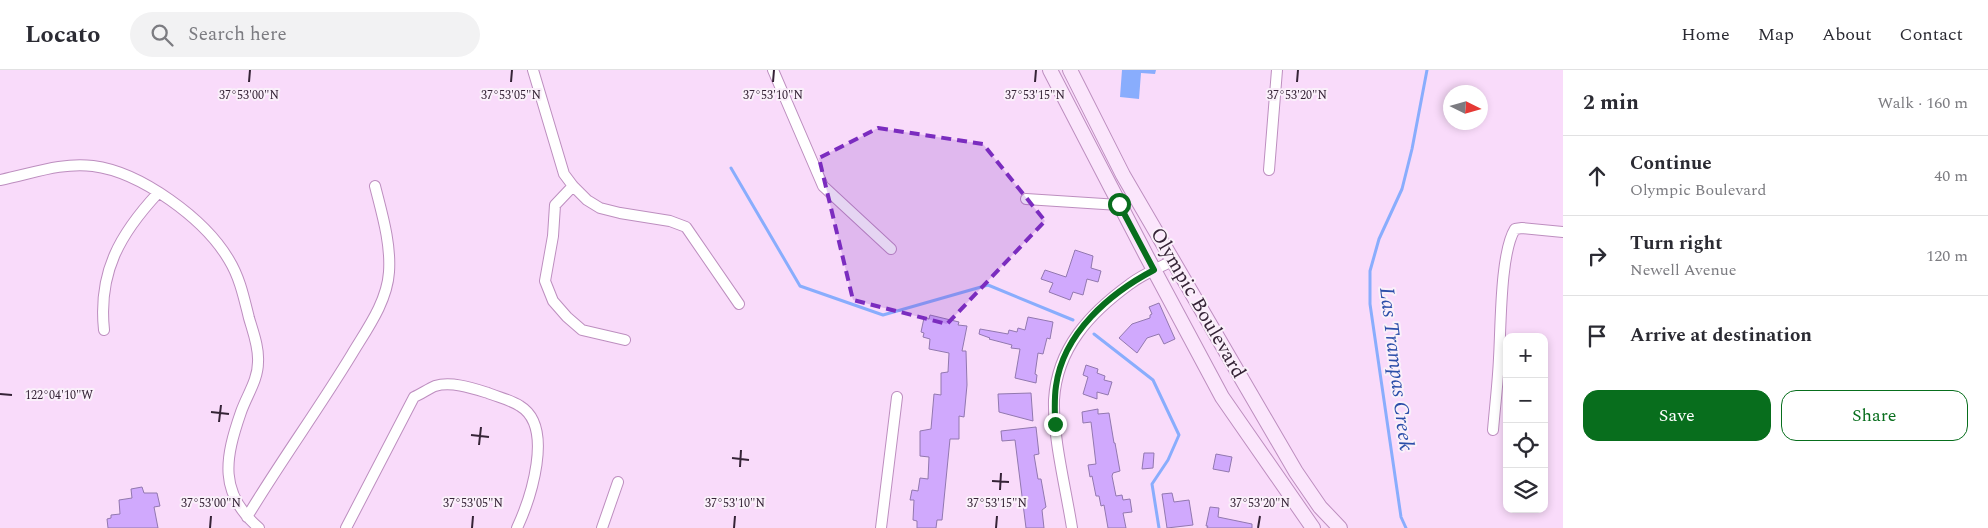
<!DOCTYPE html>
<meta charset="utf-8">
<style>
body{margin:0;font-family:Spectral,serif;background:#f2f2f3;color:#2b2b33}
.controls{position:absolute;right:15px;bottom:15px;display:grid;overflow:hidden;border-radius:10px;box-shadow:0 2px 8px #0003}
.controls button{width:45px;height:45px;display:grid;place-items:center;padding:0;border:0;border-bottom:1px solid #e1e1e2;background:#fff;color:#2b2b33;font:25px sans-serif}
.compass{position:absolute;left:1443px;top:15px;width:45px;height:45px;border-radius:50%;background:#fff;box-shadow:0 2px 8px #0003;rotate:95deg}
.stop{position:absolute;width:15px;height:15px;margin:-11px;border:4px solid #086e1d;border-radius:50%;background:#fff}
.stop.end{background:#086e1d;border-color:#fff;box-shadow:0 1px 5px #0008}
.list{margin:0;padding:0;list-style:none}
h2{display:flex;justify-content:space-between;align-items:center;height:65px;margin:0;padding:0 20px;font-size:21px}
h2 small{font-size:16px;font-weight:400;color:#7c7c81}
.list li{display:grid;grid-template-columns:32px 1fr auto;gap:15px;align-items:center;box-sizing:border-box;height:80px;padding:0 20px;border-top:1px solid #e1e1e2}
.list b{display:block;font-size:19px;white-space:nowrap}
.list p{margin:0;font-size:16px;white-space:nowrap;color:#7c7c81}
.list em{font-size:16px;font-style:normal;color:#7c7c81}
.actions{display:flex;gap:10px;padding:15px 20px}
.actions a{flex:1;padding:11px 0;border:1px solid #086e1d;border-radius:15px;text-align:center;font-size:18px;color:#086e1d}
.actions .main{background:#086e1d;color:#fff}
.icon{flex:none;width:28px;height:28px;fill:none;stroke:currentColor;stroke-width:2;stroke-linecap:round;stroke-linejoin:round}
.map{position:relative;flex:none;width:1563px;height:458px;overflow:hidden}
header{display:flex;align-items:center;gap:30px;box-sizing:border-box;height:70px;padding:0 25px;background:#fff;border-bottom:1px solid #e1e1e2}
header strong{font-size:24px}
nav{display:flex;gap:28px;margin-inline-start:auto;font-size:18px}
.search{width:350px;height:45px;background:#f2f2f3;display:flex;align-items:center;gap:12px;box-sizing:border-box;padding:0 18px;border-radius:28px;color:#7c7c81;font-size:19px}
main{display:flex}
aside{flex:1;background:#fff}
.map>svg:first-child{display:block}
.water{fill:#89adfd}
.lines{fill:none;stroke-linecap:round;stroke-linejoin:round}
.stream{stroke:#89adfd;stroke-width:3}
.building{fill:#d0a9fd;stroke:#9278af}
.minor-casing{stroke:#bd8ebf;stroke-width:12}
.secondary-casing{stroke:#bd8ebf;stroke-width:16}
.minor{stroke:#fff;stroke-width:10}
.secondary{stroke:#fbe6fc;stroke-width:14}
.route{stroke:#086e1d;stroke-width:6}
.marked{fill:#7b2cbf;fill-opacity:0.2;stroke:#7b2cbf;stroke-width:4;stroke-dasharray:10 6;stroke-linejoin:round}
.ticks{fill:none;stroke:#352336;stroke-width:2}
.labels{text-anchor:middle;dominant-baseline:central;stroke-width:4;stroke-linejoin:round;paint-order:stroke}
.street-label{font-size:20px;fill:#352336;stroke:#faf0fa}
.water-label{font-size:21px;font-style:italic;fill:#2b4ea9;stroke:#faf0fa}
.ticks-label{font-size:12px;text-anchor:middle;fill:#352336;stroke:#faf0fa;stroke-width:4;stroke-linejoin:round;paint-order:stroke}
</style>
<header>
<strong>Locato</strong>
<div class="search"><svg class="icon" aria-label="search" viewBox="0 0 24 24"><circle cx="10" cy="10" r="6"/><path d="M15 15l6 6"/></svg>Search here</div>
<nav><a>Home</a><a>Map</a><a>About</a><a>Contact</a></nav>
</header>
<main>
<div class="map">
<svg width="1563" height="458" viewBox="0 0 1563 458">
<rect width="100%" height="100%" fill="#f9dbfa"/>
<path class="water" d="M1122,0H1156L1155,4L1141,3L1139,29L1120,27Z"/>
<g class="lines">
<path class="stream" d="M731,98L800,216L883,245L988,215L1073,250
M1094,264L1153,310L1179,365L1168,390L1152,414L1159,458
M1406,458L1401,447L1370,234V201L1379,169L1402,119L1412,79L1427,0"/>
</g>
<path class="building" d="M1075,180L1093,186L1091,198L1101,201L1098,212L1087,209L1083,225L1073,222L1070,230L1049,222L1053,213L1041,209L1045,200L1066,207Z
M1159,233L1175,269L1164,274L1159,264L1147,268L1137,283L1119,268L1132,254L1150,248V245L1152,244L1149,237Z
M930,245L959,252L958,255L967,256L962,281H966L967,315L964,347L959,346V369H950L942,450H937L936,458H917V451L913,450L914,430H910L912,420L918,421L920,408L928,409L929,387L920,386V361L931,359L934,324L941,325V303L948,302L949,283L929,279L930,269L923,267L924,263L921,262L924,248L929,249Z
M1028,247L1053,252L1050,269L1047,268L1043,284L1038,283L1035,304L1037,305L1036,313L1015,308L1020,279L1011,278L1012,275L989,269L990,268L979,264L980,259L1008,264L1009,260L1017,262L1018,258L1025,260Z
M1086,295L1098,299L1097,303L1105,306L1104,310L1112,312L1108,325L1097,322V329L1083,324L1088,307L1083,305Z
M1031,323L1033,351L999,342L998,324Z
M1098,339V344L1109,343L1114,373H1115L1120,401L1113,403L1112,406L1116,426L1122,425L1123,430L1130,429L1132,442L1123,443L1126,458H1108L1104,435L1101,436L1099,426H1096L1092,406L1090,407L1088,395L1096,394L1094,377L1091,352L1083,353L1082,342Z
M1036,357L1039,384L1034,385L1038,409H1041L1046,437L1042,440L1044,458H1026L1015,370L1002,371L1001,361Z
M1144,383H1154L1153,398L1142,399Z
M1216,384L1232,387L1229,402L1213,399Z
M142,417L144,423H157L160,436L154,437L158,458H108L107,449L111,448V445L120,444L119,430L132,428L131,419Z
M1172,423L1174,432L1189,430L1193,455L1167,458L1162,424Z
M1210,437L1219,438L1218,447L1252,454V458H1207L1208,456H1206Z"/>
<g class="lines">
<g class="minor-casing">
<path id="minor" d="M533,0L564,104L573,116L587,130L600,138L620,143L670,151L686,157L739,234
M773,0L823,116L891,179
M1269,100L1277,0
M0,110C31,104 61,92 93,96C141,102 205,149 229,190C240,208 244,228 249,248C253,262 259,277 258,292C258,310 247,325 241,342C225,388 218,423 259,458
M573,116L555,135L553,166L545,211L553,231L567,247L582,260L625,270
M1026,129L1119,135
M104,260C98,202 120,164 158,123
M1493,360C1495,336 1498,312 1499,288C1501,257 1500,183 1515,159L1522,158L1563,162
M247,447C280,392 318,340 352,284C367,259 387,232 389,202C391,173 382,144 375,116
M346,458L414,327C421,324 428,319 435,316C451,311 472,318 488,323C498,327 511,330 520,336C555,357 530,430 517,458
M602,458L618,412
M881,458L897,327
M1072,458C1066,419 1053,369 1054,330C1057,278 1090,243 1130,214C1143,204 1159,198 1174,190"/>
</g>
<g class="secondary-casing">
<path id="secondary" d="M1050,0L1146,185L1222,327L1313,458
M1070,0L1123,105L1296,402L1320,437L1340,458"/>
</g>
<use href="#minor" class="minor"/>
<use href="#secondary" class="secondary"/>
</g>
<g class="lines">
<path class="route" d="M1055,354C1055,341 1054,329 1056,316C1063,263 1110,223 1154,200L1119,134"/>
</g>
<path class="marked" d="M878,58L983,74L1045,151L947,254L853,230L819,88Z"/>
<path class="ticks" d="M249,12L250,0M511,12L512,0M773,12L774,0M1035,12L1036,0M1297,12L1298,0M0,324L12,325M211,342L229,344M219,352L221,335M471,365L489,367M479,375L481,357M732,388L749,390M740,397L741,380M992,411L1009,412M1000,420L1001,403M210,458L211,446M472,458L473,446M734,458L735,446M996,458L997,446M1258,458L1260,446"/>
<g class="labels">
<g class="street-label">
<text transform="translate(1198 233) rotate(60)">Olympic Boulevard</text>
</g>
<g class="water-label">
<text transform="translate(1396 299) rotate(83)">Las Trampas Creek</text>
</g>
</g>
<g class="ticks-label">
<text x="249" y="29">37°53'00"N</text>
<text x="511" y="29">37°53'05"N</text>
<text x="773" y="29">37°53'10"N</text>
<text x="1035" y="29">37°53'15"N</text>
<text x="1297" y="29">37°53'20"N</text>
<text x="59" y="329">122°04'10"W</text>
<text x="211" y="437">37°53'00"N</text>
<text x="473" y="437">37°53'05"N</text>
<text x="735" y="437">37°53'10"N</text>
<text x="997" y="437">37°53'15"N</text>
<text x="1260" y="437">37°53'20"N</text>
</g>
</svg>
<div class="controls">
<button>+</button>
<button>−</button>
<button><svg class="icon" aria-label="locate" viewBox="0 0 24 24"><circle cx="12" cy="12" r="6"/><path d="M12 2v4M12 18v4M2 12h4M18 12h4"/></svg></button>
<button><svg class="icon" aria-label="layers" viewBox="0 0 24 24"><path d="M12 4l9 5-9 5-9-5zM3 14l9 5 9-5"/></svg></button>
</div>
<svg class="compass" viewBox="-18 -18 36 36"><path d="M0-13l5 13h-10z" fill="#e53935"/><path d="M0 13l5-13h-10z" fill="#7c7c81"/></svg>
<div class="stop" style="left:1119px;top:134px"></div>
<div class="stop end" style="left:1055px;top:354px"></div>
</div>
<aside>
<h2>2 min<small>Walk · 160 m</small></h2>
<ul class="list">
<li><svg class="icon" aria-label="ahead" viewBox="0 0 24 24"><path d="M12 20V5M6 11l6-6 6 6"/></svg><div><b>Continue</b><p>Olympic Boulevard</p></div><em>40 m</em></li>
<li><svg class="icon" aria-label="right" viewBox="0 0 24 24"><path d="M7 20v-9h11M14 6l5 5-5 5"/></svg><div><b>Turn right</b><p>Newell Avenue</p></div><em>120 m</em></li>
<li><svg class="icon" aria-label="arrive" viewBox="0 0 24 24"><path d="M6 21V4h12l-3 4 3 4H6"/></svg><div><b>Arrive at destination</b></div></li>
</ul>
<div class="actions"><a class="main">Save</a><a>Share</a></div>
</aside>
</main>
